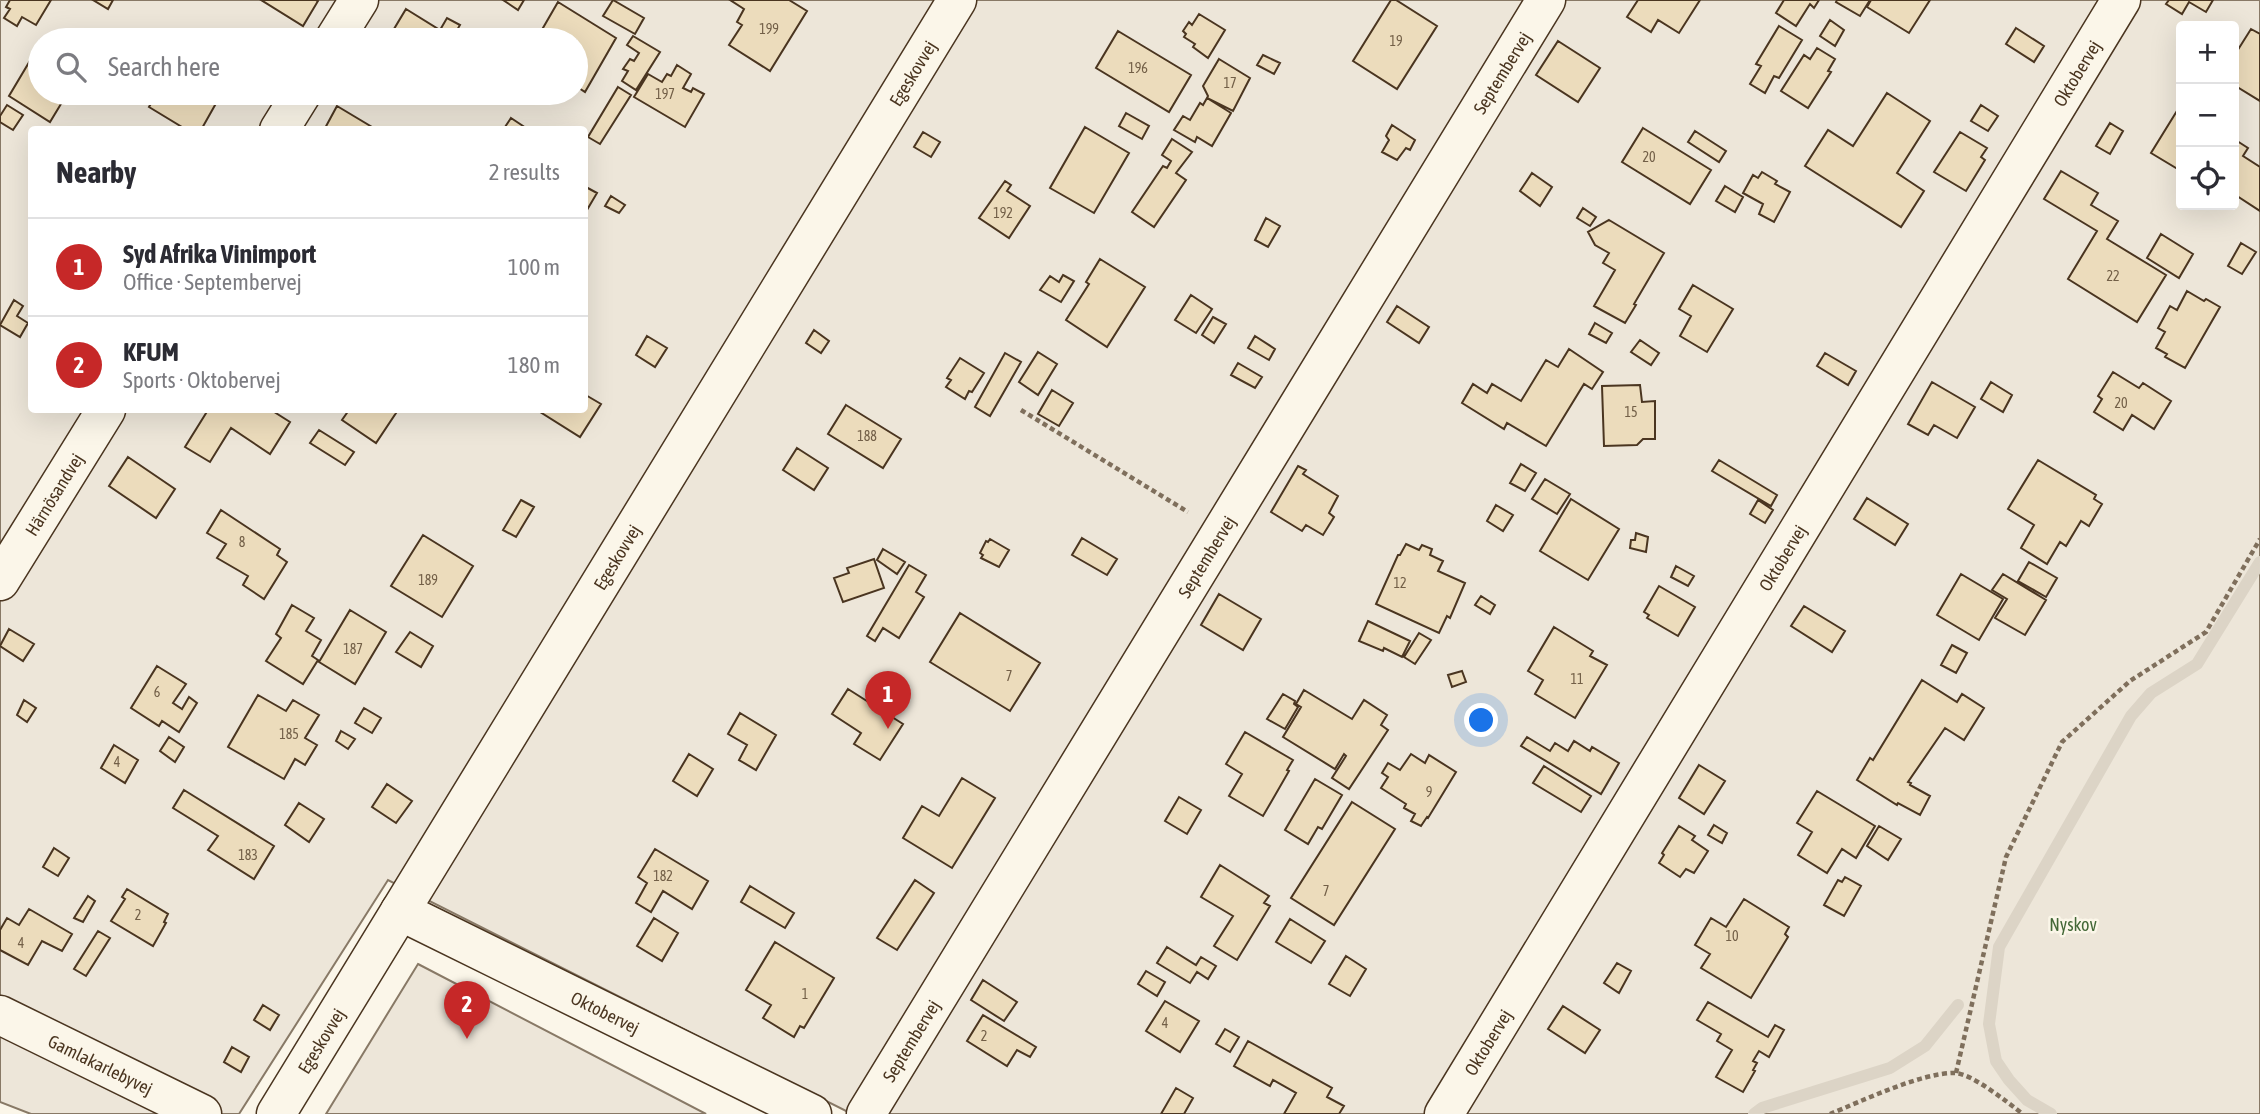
<!DOCTYPE html>
<meta charset="utf-8">
<style>
body{margin:0;font-family:"Asap Condensed",sans-serif;background:#f2f2f3;color:#2b2b33}
.controls{position:absolute;right:21px;top:21px;display:grid;overflow:hidden;border-radius:7px;box-shadow:0 7px 28px #0002}
.controls button{width:63px;height:63px;display:grid;place-items:center;padding:0;border:0;border-bottom:2px solid #e1e1e2;background:#fff;color:#2b2b33;font:35px sans-serif}
.you{position:absolute;left:1482px;top:721px;width:24px;height:24px;margin:-18px;border:5px solid #fff;border-radius:50%;background:#1a73e8;box-shadow:0 0 0 10px #1a73e833}
.badge{display:grid;place-items:center;width:46px;height:46px;border-radius:50%;background:#c62828;color:#fff;font-size:23px;font-weight:700}
.pin{position:absolute;translate:-50% -58px;filter:drop-shadow(0 2px 4px #0008)}
.pin::after{content:'';position:absolute;top:37px;width:24px;height:21px;background:inherit;clip-path:polygon(0 0,100% 0,50% 100%)}
.list{margin:0;padding:0;list-style:none}
h2{display:flex;justify-content:space-between;align-items:center;height:91px;margin:0;padding:0 28px;font-size:30px}
h2 small{font-size:23px;font-weight:400;color:#7c7c81}
.list li{display:grid;grid-template-columns:46px 1fr auto;gap:21px;align-items:center;box-sizing:border-box;height:98px;padding:0 28px;border-top:2px solid #e1e1e2}
.list b{display:block;font-size:26px;white-space:nowrap}
.list p{margin:0;font-size:23px;white-space:nowrap;color:#7c7c81}
.list em{font-size:23px;font-style:normal;color:#7c7c81}
.icon{flex:none;width:38px;height:38px;fill:none;stroke:currentColor;stroke-width:2;stroke-linecap:round;stroke-linejoin:round}
.map{position:relative;flex:none;width:2260px;height:1114px;overflow:hidden}
.search{position:absolute;background:#fff;box-shadow:0 7px 28px #0002;left:28px;top:28px;width:560px;height:77px;display:flex;align-items:center;gap:18px;box-sizing:border-box;padding:0 24px;border-radius:38px;color:#7c7c81;font-size:26px}
.panel{position:absolute;background:#fff;box-shadow:0 7px 28px #0002;left:28px;top:126px;width:560px;height:287px;border-radius:7px}
.map>svg:first-child{display:block}
.green{fill:#ede6d9;stroke:#887966;stroke-width:2;fill-rule:evenodd}
.lines{fill:none;stroke-linecap:round;stroke-linejoin:round}
.stream{stroke:#dcd4c6;stroke-width:12}
.building{fill:#ecdcbc;stroke:#4a3520;stroke-width:2}
.minor-casing{stroke:#4a3520;stroke-width:41}
.path{stroke:#7f6f5c;stroke-width:4.5;stroke-dasharray:5 3.5;stroke-linecap:butt}
.minor{stroke:#fbf6e9;stroke-width:38}
.labels{text-anchor:middle;dominant-baseline:central;stroke-width:5;stroke-linejoin:round;paint-order:stroke}
.number-label{font-size:14px;fill:#725f47}
.street-label{font-size:18px;fill:#4a3520;stroke:#fbf6e9}
.park-label{font-size:18px;fill:#436837;stroke:#fbf6e9}
</style>
<div class="map">
<svg width="2260" height="1114" viewBox="0 0 2260 1114">
<rect width="100%" height="100%" fill="#fbf6e9"/>
<path class="green" d="M0,0H2260V1114H852L388,880L239,1114H31L0,1102ZM2181,26H2234V205H2181ZM40,40H576V93H40ZM32,130H584V410H32Z
M418,964L706,1114H326Z"/>
<g class="lines">
<path class="stream" d="M1754,1114L1762,1108L1890,1068L1925,1046L1958,1005
M2051,1114L2027,1100L2009,1080L1996,1061L1989,1024L1999,947L2131,716L2151,693L2197,664L2260,562"/>
</g>
<path class="building" d="M10,0H51L36,25L22,17L17,26L4,18L10,9L6,7Z
M93,0H113L108,9Z
M261,0H316L318,1L303,26Z
M503,0H524L518,10Z
M613,0L644,18L635,34L603,16Z
M730,0H789L807,11L770,71L729,45L742,25L737,22L744,9Z
M1391,0H1396L1437,26L1397,89L1353,61Z
M1638,0H1700L1679,33L1658,20L1651,32L1627,17Z
M1784,0H1819L1814,8L1810,4L1796,26L1776,13Z
M1837,0H1870L1860,16L1836,2Z
M1871,0H1930L1909,33L1867,7Z
M2169,0H2213L2206,12L2189,2L2182,14L2166,4Z
M558,2L616,38L585,92L576,86V79L580,72L576,69V40H536Z
M406,9L440,30L447,18L460,25L457,30L459,31L454,40H413L394,29Z
M1199,14L1225,30L1208,58L1193,47L1195,44L1184,37L1186,34L1183,31L1189,22L1192,25Z
M1830,20L1844,30L1835,46L1820,36Z
M1779,26L1802,40L1779,78L1774,76L1765,93L1750,84L1761,66L1756,64Z
M2016,28L2044,46L2034,62L2006,44Z
M2251,29L2260,34V101L2234,85V56Z
M1118,31L1191,75L1169,112L1096,68Z
M633,36L660,52L636,90L622,81L628,71L623,69L630,59L634,61L639,53L627,45Z
M1558,41L1600,68L1578,102L1536,75Z
M1817,48L1835,59L1828,71L1831,72L1808,108L1781,91L1804,55L1810,59Z
M34,54L40,58V93L67,94L50,122L9,96Z
M1263,55L1280,63L1274,74L1257,65Z
M1219,59L1250,78L1233,111L1207,98L1208,96L1203,86Z
M677,65L691,74L683,88L691,92L693,88L704,94L685,127L634,97L648,74L662,82L667,74L671,76Z
M618,87L631,95L600,144L588,137Z
M157,93H211L219,98L201,130H187L149,107Z
M1887,93L1930,121L1897,173L1924,191L1901,227L1805,166L1828,130L1853,146Z
M1207,98L1231,113L1212,146L1197,137L1195,142L1174,130L1183,116L1190,120L1200,103L1203,105Z
M7,105L23,115L13,130L0,122V116Z
M1981,105L1998,116L1988,131L1971,121Z
M337,106L377,130H324Z
M2180,106H2181V171L2151,153Z
M1126,113L1149,126L1142,139L1119,126Z
M511,118L529,130H503Z
M2110,123L2123,131L2110,154L2096,146Z
M1392,125L1415,140L1410,150L1406,148L1397,160L1382,152L1389,140L1386,136Z
M1085,127L1129,153L1094,213L1050,188Z
M1643,128L1711,170L1690,204L1622,162Z
M1695,131L1726,151L1719,162L1688,142Z
M923,132L940,142L931,157L914,147Z
M1960,132L1987,148L1981,157L1985,160L1966,191L1934,172Z
M1172,139L1192,152L1176,173L1186,180L1154,227L1132,212L1163,166L1167,168L1171,161L1162,155Z
M2234,139L2248,148L2243,156L2260,167V211L2234,194Z
M2061,171L2098,193L2091,205L2118,221L2107,239L2166,275L2137,322L2068,279L2097,231L2044,199Z
M1762,172L1777,181L1775,184L1790,192L1774,222L1759,214L1763,204L1743,193L1753,175L1758,178Z
M1532,173L1552,187L1540,206L1520,191Z
M1005,181L1011,185L1007,191L1030,206L1009,238L979,218Z
M584,186L597,193L584,215Z
M1725,186L1743,197L1735,212L1716,201Z
M611,196L625,205L619,213L605,206Z
M1583,208L1596,217L1590,226L1577,218Z
M1266,218L1280,226L1268,247L1255,240Z
M1609,220L1664,253L1634,304L1636,305L1625,323L1594,306L1615,270L1603,263L1609,253L1595,245L1588,232Z
M2161,234L2193,254L2179,278L2147,258Z
M2241,243L2256,252L2242,274L2228,266Z
M1100,259L1145,287L1107,347L1066,320L1089,284L1086,282Z
M1063,275L1074,281L1061,302L1040,290L1050,276L1059,282Z
M1693,285L1733,309L1707,352L1680,336L1691,316L1679,309Z
M2187,291L2204,301L2206,299L2220,307L2185,368L2165,357L2167,354L2156,348L2165,332L2158,328L2170,306L2177,310Z
M1191,295L1212,309L1196,333L1175,320Z
M14,300L23,306L17,316L28,323L20,337L0,325Z
M1397,306L1429,327L1419,343L1387,322Z
M1213,317L1226,324L1214,343L1202,335Z
M1595,323L1612,333L1606,343L1589,334Z
M814,330L829,341L821,353L806,343Z
M647,336L667,348L655,367L636,355Z
M1255,336L1275,349L1269,360L1248,348Z
M1640,340L1659,353L1651,365L1631,352Z
M1569,349L1603,372L1592,389L1584,384L1546,446L1507,423L1504,429L1462,403L1473,384L1487,393L1492,384L1521,401L1546,360L1558,367Z
M1038,352L1057,364L1038,395L1019,382Z
M1005,353L1021,362L990,416L975,407Z
M1825,353L1856,371L1848,385L1817,366Z
M960,358L984,373L972,392L969,391L965,399L946,387L951,380L947,378Z
M1238,363L1262,377L1255,388L1231,375Z
M2113,372L2139,388L2143,383L2171,401L2154,429L2132,415L2123,430L2094,412L2102,399L2098,396Z
M1932,382L1975,407L1957,438L1934,425L1928,435L1908,424Z
M1991,382L2012,395L2003,412L1981,399Z
M1640,385L1642,402L1655,401V439H1643L1637,445L1604,446L1602,386Z
M1052,390L1073,403L1059,426L1038,414Z
M584,394L601,404L580,437L537,410H584Z
M846,405L901,439L883,468L828,434Z
M208,410H271L290,422L270,454L231,428L210,462L185,447Z
M349,410H391L396,413L376,443L342,420Z
M319,430L354,452L345,465L310,443Z
M797,448L828,468L814,490L783,470Z
M128,457L175,489L156,518L109,486Z
M1719,460L1777,495L1771,506L1712,471Z
M2038,460L2096,495L2094,499L2102,504L2089,526L2081,521L2066,546L2060,542L2047,564L2021,548L2034,525L2008,509Z
M1521,464L1536,473L1525,491L1510,483Z
M1298,466L1306,470L1303,474L1338,496L1329,513L1334,517L1323,535L1306,525L1302,531L1271,512Z
M1545,479L1570,494L1557,514L1532,499Z
M1867,498L1908,524L1895,545L1854,519Z
M1571,499L1619,529L1588,580L1540,551Z
M521,500L534,507L516,537L503,530Z
M1758,500L1773,510L1765,523L1750,514Z
M1496,505L1513,515L1503,531L1487,521Z
M221,510L280,549L277,555L287,562L264,599L243,585L248,576L217,558L226,544L207,533Z
M1636,533L1648,537L1646,552L1630,548L1631,540H1635Z
M423,535L473,566L442,617L391,586Z
M1082,538L1117,559L1107,575L1072,555Z
M990,539L1009,550L999,567L981,558L983,555L980,553L986,541L988,542Z
M1406,544L1419,550L1422,545L1432,549L1430,555L1443,561L1438,571L1465,583L1450,618L1447,616L1439,633L1376,604L1398,555H1400Z
M883,549L905,562L897,574L877,560Z
M874,559L884,588L843,602L834,578L849,573L847,568Z
M2029,562L2057,578L2046,597L2018,581Z
M909,565L926,575L916,592L924,597L899,638L883,628L875,641L867,636Z
M1676,566L1694,576L1688,586L1671,577Z
M1961,574L2003,599L1979,640L1937,615Z
M2003,574L2046,600L2025,635L1995,618L2007,599L1992,590Z
M1659,586L1695,607L1678,636L1647,618L1649,615L1644,612Z
M1219,594L1261,619L1243,650L1201,625Z
M1481,596L1495,605L1490,614L1475,605Z
M292,605L314,618L306,631L321,640L312,656L318,660L303,684L266,661L281,638L276,634Z
M1804,606L1845,631L1832,652L1791,626Z
M350,610L386,632L355,684L319,662Z
M960,613L1040,663L1010,711L930,662Z
M1368,621L1410,641L1402,657L1384,648L1383,651L1359,641Z
M1554,627L1593,651L1590,656L1607,665L1575,718L1535,694L1543,680L1528,671Z
M9,629L34,644L23,661L0,646Z
M410,632L433,646L421,667L396,652Z
M1419,633L1431,640L1415,664L1404,657Z
M1952,645L1967,653L1956,673L1941,665Z
M157,666L186,684L173,703L182,709L189,697L197,703L179,732L162,721L159,726L131,708Z
M1462,671L1466,682L1452,687L1448,675Z
M1922,680L1957,702L1962,694L1984,708L1964,740L1945,728L1908,782L1911,783L1910,785L1930,796L1920,815L1898,803L1897,805L1857,780L1870,758L1873,760Z
M848,689L903,724L880,760L854,744L861,733L832,714Z
M1304,690L1352,719L1364,700L1387,715L1381,725L1388,730L1349,789L1332,778L1346,756L1344,754L1335,769L1283,737L1301,707L1296,704Z
M1283,694L1295,701L1294,704L1298,707L1285,729L1267,719Z
M258,695L286,711L293,700L319,715L305,738L317,745L305,765L295,759L284,779L228,747Z
M24,700L36,708L27,722L17,715Z
M364,708L381,718L372,733L355,723Z
M740,713L776,735L756,770L739,760L747,745L728,734Z
M341,731L355,739L348,749L336,741Z
M1245,732L1293,760L1287,770L1289,771L1263,816L1229,796L1242,774L1226,764Z
M169,737L184,747L175,762L160,751Z
M1527,737L1550,751L1555,743L1568,751L1574,741L1590,751L1592,747L1619,763L1601,794L1521,746Z
M114,745L138,760L125,783L101,768Z
M689,754L713,769L697,796L673,781Z
M1411,754L1425,763L1429,755L1456,772L1428,818L1427,817L1421,826L1411,821L1415,814L1404,808L1406,804L1381,788L1388,777L1382,773L1388,763L1400,770Z
M1699,765L1725,781L1704,814L1679,798Z
M1544,766L1591,796L1581,812L1533,783Z
M962,778L995,798L952,868L903,838L922,806L939,816Z
M1315,779L1342,795L1322,829L1318,827L1308,844L1285,830Z
M387,784L412,801L396,823L372,807Z
M184,790L274,846L254,879L208,850L218,836L173,808Z
M1817,791L1875,826L1856,858L1842,849L1827,873L1798,855L1812,832L1797,823Z
M1179,797L1201,810L1187,834L1165,821Z
M1352,802L1395,829L1334,925L1291,898Z
M299,803L324,819L309,842L285,825Z
M1714,825L1727,833L1722,843L1708,835Z
M1679,826L1695,836L1692,840L1708,851L1694,873L1686,869L1680,877L1659,863L1664,855L1662,853Z
M1879,826L1901,839L1888,860L1867,846Z
M54,848L69,858L58,876L43,867Z
M655,849L708,881L692,909L663,891L651,912L636,903L647,883L638,877Z
M1220,865L1269,896L1264,903L1270,906L1237,960L1214,946L1233,916L1201,897Z
M1845,877L1861,886L1844,916L1824,905L1838,880L1842,882Z
M915,880L934,893L897,950L877,938Z
M750,886L794,913L785,928L741,902Z
M127,889L168,914L164,922L166,923L153,946L111,921L125,899L122,897Z
M88,896L95,901L83,922L74,918Z
M1744,899L1789,927L1785,934L1788,937L1751,998L1701,968L1710,954L1695,945L1711,918L1726,927Z
M29,909L72,934L62,951L42,941L28,965L0,950V930L7,918L19,925Z
M654,918L678,933L662,961L637,946Z
M1290,919L1325,941L1311,963L1276,942Z
M98,931L110,938L86,976L74,969Z
M775,942L834,978L804,1028L800,1026L794,1037L763,1018L771,1005L746,990Z
M1167,947L1196,965L1201,957L1216,966L1208,979L1197,972L1190,983L1157,963Z
M1346,956L1366,969L1350,996L1329,984Z
M1617,963L1631,971L1619,993L1604,983Z
M1146,971L1165,982L1157,996L1138,984Z
M983,980L1017,1002L1004,1021L971,1000Z
M1165,1001L1199,1021L1180,1052L1146,1031Z
M1708,1002L1768,1037L1775,1025L1784,1030L1769,1057L1759,1051L1753,1061L1757,1063L1753,1070L1755,1071L1743,1092L1716,1077L1732,1050L1717,1041L1721,1034L1697,1020Z
M263,1005L279,1015L270,1030L254,1020Z
M1563,1006L1600,1030L1585,1053L1548,1029Z
M983,1015L1036,1047L1030,1057L1017,1050L1007,1066L967,1041Z
M1225,1029L1239,1037L1230,1052L1216,1044Z
M1248,1041L1332,1088L1327,1097L1344,1106L1339,1114H1284L1296,1093L1273,1080L1270,1086L1234,1066Z
M232,1047L249,1057L241,1072L224,1062Z
M1176,1088L1193,1098L1184,1114H1161Z"/>
<g class="lines">
<g class="minor-casing">
<g id="minor">
<path d="M334,40L359,0"/>
<path d="M279,130L302,93"/>
<path id="s1" d="M0,581L106,410"/>
<path id="s2" d="M400,911L812,1114"/>
<path id="s3" d="M0,1015L202,1114"/>
<path id="s4" d="M276,1114L957,0"/>
<path id="s5" d="M866,1114L1546,0"/>
<path id="s6" d="M1444,1114L2121,0"/>
</g>
</g>
<path class="path" d="M1021,410L1188,512
M1956,1073L2006,857L2062,742L2130,681L2206,632L2260,539
M1830,1114C1862,1101 1920,1073 1954,1073C1972,1073 2008,1103 2023,1114"/>
<use href="#minor" class="minor"/>
</g>
<g class="labels">
<g class="number-label">
<text x="769" y="29">199</text>
<text x="1396" y="41">19</text>
<text x="1138" y="68">196</text>
<text x="1230" y="83">17</text>
<text x="665" y="94">197</text>
<text x="1649" y="157">20</text>
<text x="1003" y="213">192</text>
<text x="2113" y="276">22</text>
<text x="2121" y="403">20</text>
<text x="1631" y="412">15</text>
<text x="867" y="436">188</text>
<text x="242" y="542">8</text>
<text x="428" y="580">189</text>
<text x="1400" y="583">12</text>
<text x="353" y="649">187</text>
<text x="1009" y="676">7</text>
<text x="1577" y="679">11</text>
<text x="157" y="692">6</text>
<text x="289" y="734">185</text>
<text x="117" y="762">4</text>
<text x="1429" y="792">9</text>
<text x="248" y="855">183</text>
<text x="663" y="876">182</text>
<text x="1326" y="891">7</text>
<text x="138" y="915">2</text>
<text x="1732" y="936">10</text>
<text x="21" y="943">4</text>
<text x="805" y="994">1</text>
<text x="1165" y="1023">4</text>
<text x="984" y="1036">2</text>
</g>
<g class="street-label">
<text stroke="none"><textPath href="#s4" startOffset="1220">Egeskovvej</textPath></text>
<text stroke="none"><textPath href="#s5" startOffset="1220">Septembervej</textPath></text>
<text stroke="none"><textPath href="#s6" startOffset="1218">Oktobervej</textPath></text>
<text stroke="none"><textPath href="#s1" startOffset="102">Härnösandvej</textPath></text>
<text stroke="none"><textPath href="#s4" startOffset="653">Egeskovvej</textPath></text>
<text stroke="none"><textPath href="#s5" startOffset="653">Septembervej</textPath></text>
<text stroke="none"><textPath href="#s6" startOffset="651">Oktobervej</textPath></text>
<text stroke="none"><textPath href="#s2" startOffset="229">Oktobervej</textPath></text>
<text stroke="none"><textPath href="#s4" startOffset="86">Egeskovvej</textPath></text>
<text stroke="none"><textPath href="#s5" startOffset="86">Septembervej</textPath></text>
<text stroke="none"><textPath href="#s6" startOffset="84">Oktobervej</textPath></text>
<text stroke="none"><textPath href="#s3" startOffset="112">Gamlakarlebyvej</textPath></text>
</g>
<g class="park-label">
<text x="2073" y="924">Nyskov</text>
</g>
</g>
</svg>
<div class="controls">
<button>+</button>
<button>−</button>
<button><svg class="icon" aria-label="locate" viewBox="0 0 24 24"><circle cx="12" cy="12" r="6"/><path d="M12 2v4M12 18v4M2 12h4M18 12h4"/></svg></button>
</div>
<div class="you"></div>
<div class="pin badge" style="left:888px;top:729px">1</div>
<div class="pin badge" style="left:467px;top:1039px">2</div>
<div class="search"><svg class="icon" aria-label="search" viewBox="0 0 24 24"><circle cx="10" cy="10" r="6"/><path d="M15 15l6 6"/></svg>Search here</div>
<section class="panel">
<h2>Nearby<small>2 results</small></h2>
<ul class="list">
<li><span class="badge">1</span><div><b>Syd Afrika Vinimport</b><p>Office · Septembervej</p></div><em>100 m</em></li>
<li><span class="badge">2</span><div><b>KFUM</b><p>Sports · Oktobervej</p></div><em>180 m</em></li>
</ul>
</section>
</div>
